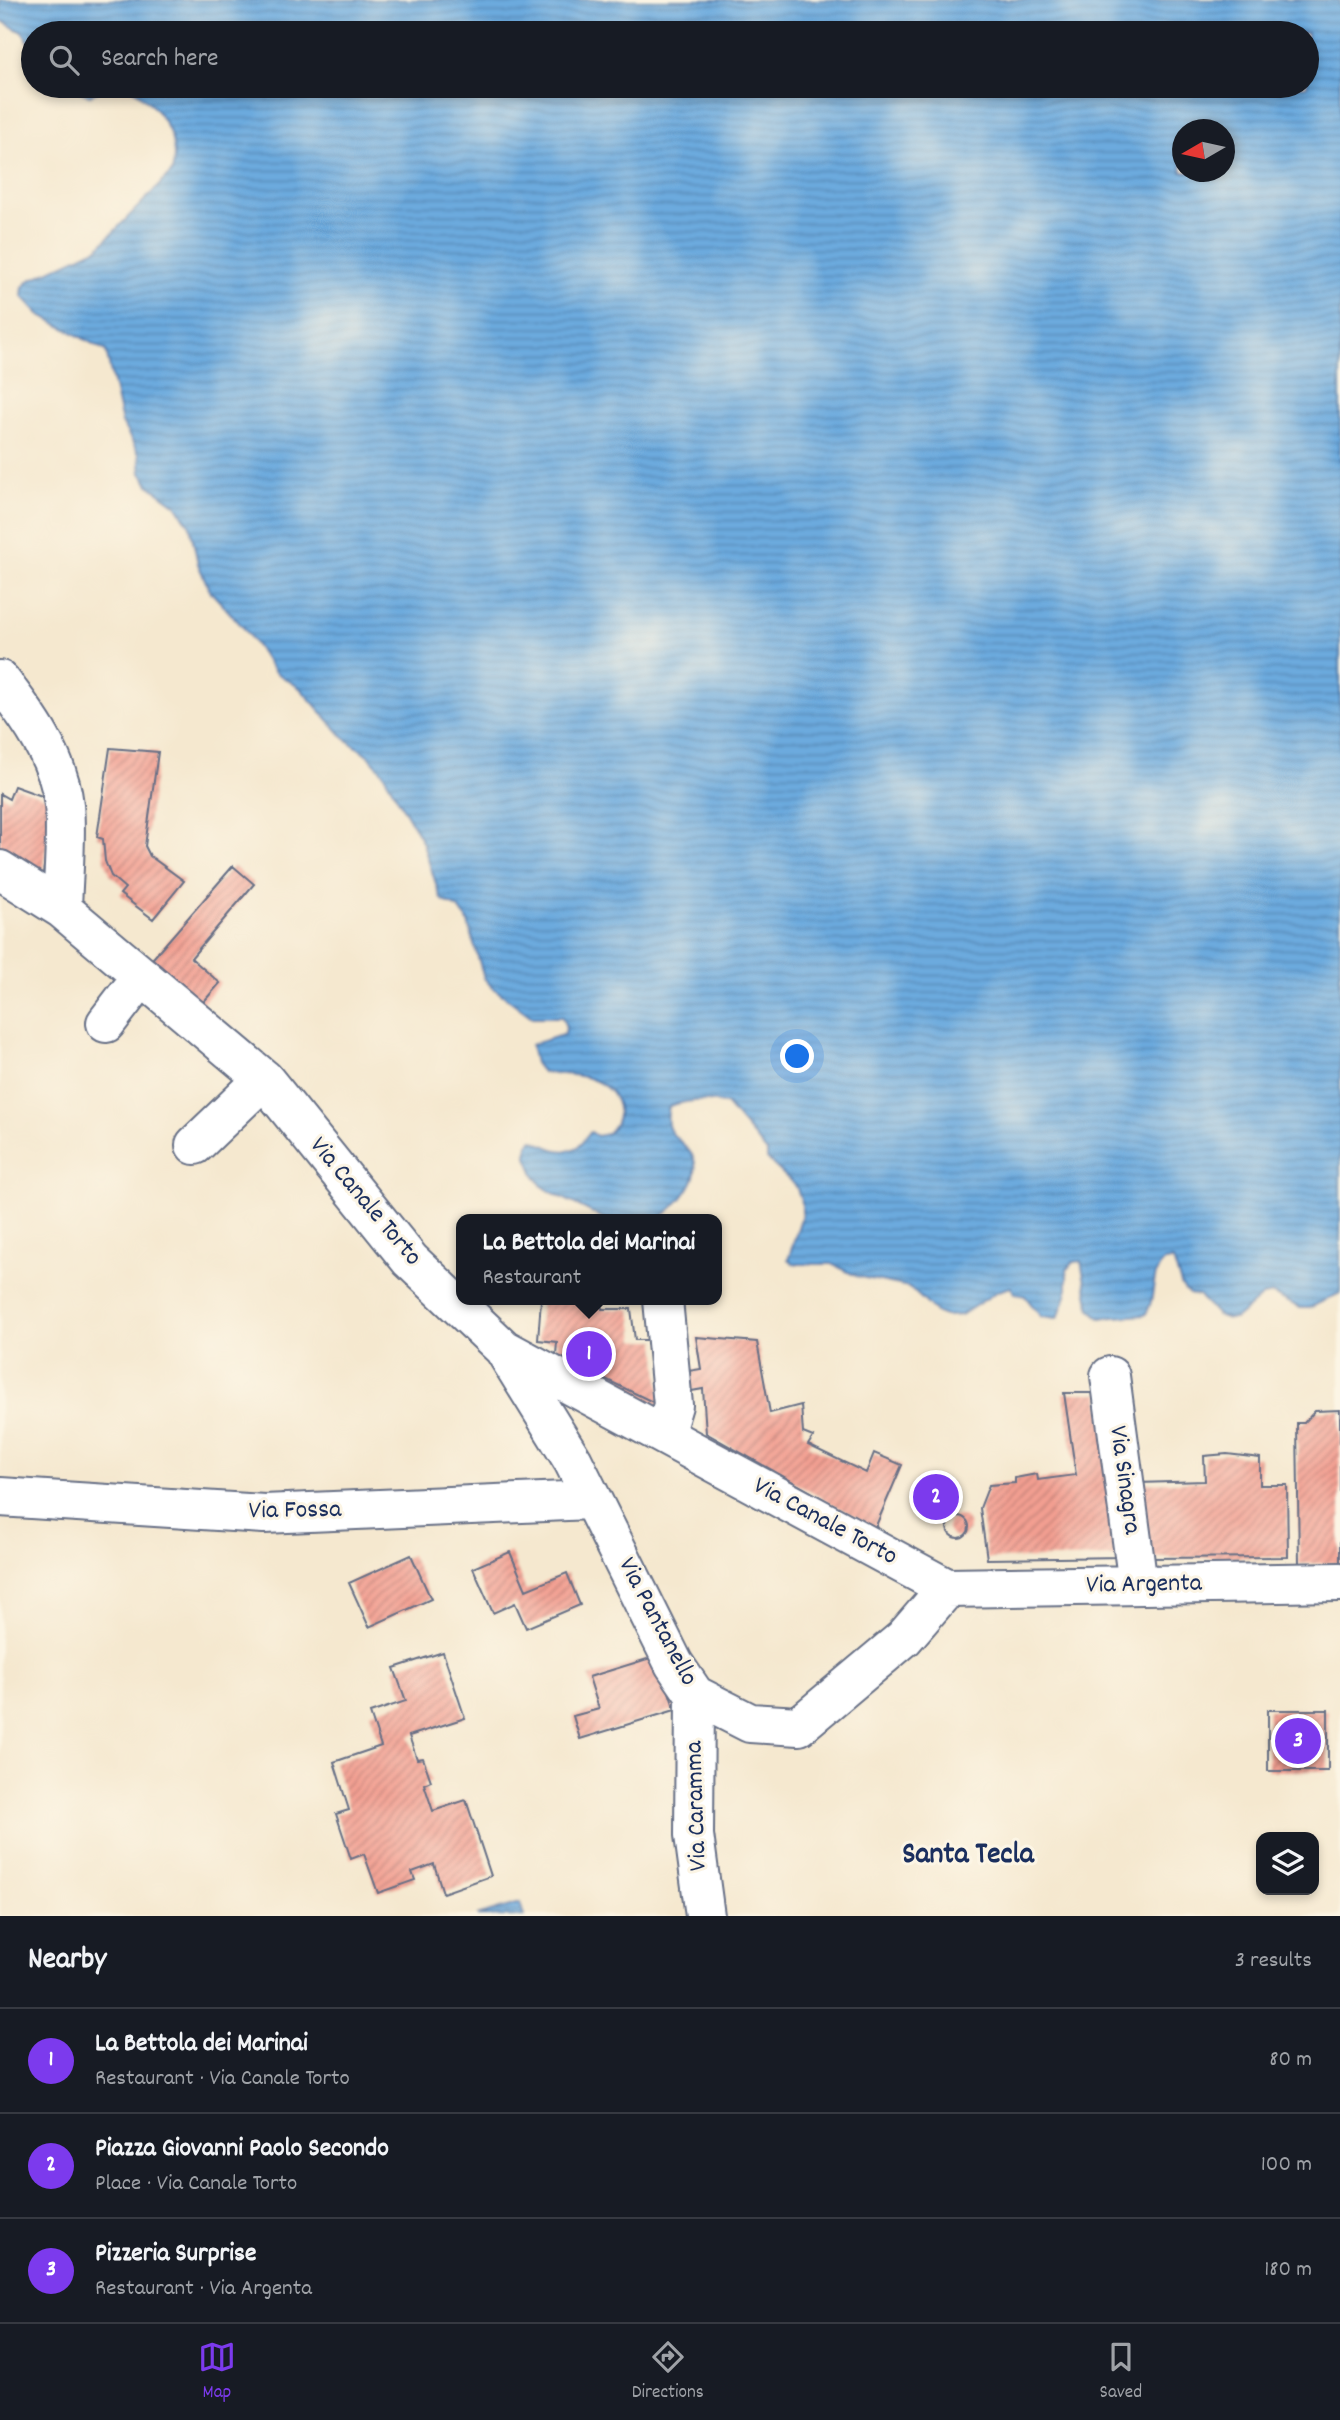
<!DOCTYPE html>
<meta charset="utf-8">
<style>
body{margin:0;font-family:Dekko,sans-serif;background:#242831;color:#f1f3f6}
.controls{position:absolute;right:21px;bottom:21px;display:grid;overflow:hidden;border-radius:14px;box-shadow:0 4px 10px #0003}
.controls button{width:63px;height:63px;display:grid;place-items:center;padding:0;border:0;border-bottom:2px solid #363941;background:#171b24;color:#f1f3f6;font:35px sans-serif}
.compass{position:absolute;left:1172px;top:119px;width:63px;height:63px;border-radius:50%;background:#171b24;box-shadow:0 4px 10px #0003;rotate:261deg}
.you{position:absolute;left:798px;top:1057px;width:24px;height:24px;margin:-18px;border:5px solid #fff;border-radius:50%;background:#1a73e8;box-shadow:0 0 0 10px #1a73e833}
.badge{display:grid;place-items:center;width:46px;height:46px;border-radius:50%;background:#7c3aed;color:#fff;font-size:23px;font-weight:700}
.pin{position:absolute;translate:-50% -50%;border:4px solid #fff;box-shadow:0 2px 7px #0006}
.popup{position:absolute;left:456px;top:1214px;width:266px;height:91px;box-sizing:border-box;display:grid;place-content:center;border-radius:14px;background:#171b24;filter:drop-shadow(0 2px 5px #0005);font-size:23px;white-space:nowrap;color:#9ea1a6}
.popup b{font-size:26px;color:#f1f3f6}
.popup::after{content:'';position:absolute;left:50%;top:100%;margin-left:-14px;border:14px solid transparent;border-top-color:#171b24}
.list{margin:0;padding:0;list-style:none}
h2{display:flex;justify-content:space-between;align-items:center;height:91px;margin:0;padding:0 28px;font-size:30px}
h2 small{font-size:23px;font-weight:400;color:#9ea1a6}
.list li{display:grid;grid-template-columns:46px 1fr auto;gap:21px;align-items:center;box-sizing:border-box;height:105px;padding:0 28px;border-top:2px solid #363941}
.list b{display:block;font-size:26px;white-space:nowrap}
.list p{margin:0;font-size:23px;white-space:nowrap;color:#9ea1a6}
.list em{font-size:23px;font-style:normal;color:#9ea1a6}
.icon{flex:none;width:38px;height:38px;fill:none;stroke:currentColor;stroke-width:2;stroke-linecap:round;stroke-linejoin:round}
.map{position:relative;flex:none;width:1340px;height:1916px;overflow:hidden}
.search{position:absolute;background:#171b24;box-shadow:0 4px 10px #0003;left:21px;right:21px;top:21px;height:77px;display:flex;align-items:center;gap:18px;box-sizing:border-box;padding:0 24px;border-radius:38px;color:#9ea1a6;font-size:26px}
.sheet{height:406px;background:#171b24}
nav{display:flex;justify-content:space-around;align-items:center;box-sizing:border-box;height:98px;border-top:2px solid #363941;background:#171b24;font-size:19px;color:#9ea1a6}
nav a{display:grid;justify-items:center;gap:4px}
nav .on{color:#7c3aed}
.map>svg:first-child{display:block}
.water{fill:url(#water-rules);stroke:#446c9e;stroke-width:2;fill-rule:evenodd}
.building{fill:url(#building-hatch)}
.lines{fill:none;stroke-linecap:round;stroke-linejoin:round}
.minor-casing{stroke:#677086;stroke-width:42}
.minor{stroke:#fff;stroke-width:38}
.labels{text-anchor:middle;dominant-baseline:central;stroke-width:6;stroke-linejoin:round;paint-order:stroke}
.street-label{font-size:26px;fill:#1b2f5e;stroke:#fcf5e5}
.quarter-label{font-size:30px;font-weight:bold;fill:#1b2f5e;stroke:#fcf5e5}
</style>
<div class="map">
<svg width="1340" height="1916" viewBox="0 0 1340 1916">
<defs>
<pattern id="water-rules" width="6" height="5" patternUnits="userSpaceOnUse" patternTransform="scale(1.75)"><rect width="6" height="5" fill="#6caade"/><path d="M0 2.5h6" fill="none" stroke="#588bb7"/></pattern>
<pattern id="building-hatch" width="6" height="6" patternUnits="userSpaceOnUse" patternTransform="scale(1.75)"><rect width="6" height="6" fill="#f39f91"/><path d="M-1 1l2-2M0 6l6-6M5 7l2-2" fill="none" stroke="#c4827a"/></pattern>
</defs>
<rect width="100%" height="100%" fill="#fcf5e5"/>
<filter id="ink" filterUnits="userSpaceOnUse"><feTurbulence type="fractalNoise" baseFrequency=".0143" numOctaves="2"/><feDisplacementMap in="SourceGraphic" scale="14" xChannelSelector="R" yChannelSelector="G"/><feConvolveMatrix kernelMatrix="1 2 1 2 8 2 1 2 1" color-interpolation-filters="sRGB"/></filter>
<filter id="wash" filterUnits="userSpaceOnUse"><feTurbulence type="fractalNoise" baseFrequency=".00686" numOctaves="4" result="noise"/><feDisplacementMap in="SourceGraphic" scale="28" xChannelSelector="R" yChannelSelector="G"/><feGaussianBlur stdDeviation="1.57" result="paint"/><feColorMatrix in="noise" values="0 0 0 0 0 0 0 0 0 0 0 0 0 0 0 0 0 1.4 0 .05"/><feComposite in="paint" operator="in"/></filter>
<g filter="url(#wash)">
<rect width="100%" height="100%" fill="#f5e8cf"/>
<path class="water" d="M0,0H1340V1293L1309,1308H1300L1273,1294L1262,1296L1235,1319H1228L1217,1315L1199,1296L1189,1294L1182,1287L1173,1260L1165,1261C1149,1273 1157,1299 1145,1315L1100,1318L1090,1309L1081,1261L1073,1262L1067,1269V1293L1058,1318L1041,1317L1025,1296L1014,1293L1011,1287L998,1291L961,1315L945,1316L937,1313L909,1287L856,1276L833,1264H794L788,1260L802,1215V1202L796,1186L767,1159V1152L726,1104C707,1099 688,1100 669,1106C663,1135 675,1133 690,1152C708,1175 676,1208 658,1219H605L557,1195L542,1186L534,1174L527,1157L528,1144L533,1140C547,1146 563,1157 579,1146C584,1142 584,1136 591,1132L597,1136L607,1134C629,1114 616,1088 591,1079C577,1073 557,1075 542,1072L535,1063L531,1045L565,1034L566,1027L562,1017H532L492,987L484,978L467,919L459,909L441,899L422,841L382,771L368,755L344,738L300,688L275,672L243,627L210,591L198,564L190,526L176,505L150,486L141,473L139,454L122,423L106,351L39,314L22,296L23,287L30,280L98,248L172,172C181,135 158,105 128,86H1307V33H33V48L22,32L0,20ZM1182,130H1224V172H1182Z
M69,86H109L89,96Z
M520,1903L524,1916H477Z"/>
<g id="blocks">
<path class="building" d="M110,748L158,752L145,846L150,856L184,881L153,919L120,894L125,888L111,876L105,861L103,839L97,837Z
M14,786L53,800L42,881L0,859V794L9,799Z
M233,866L254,884L191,958L220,983L199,1007L148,964Z
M541,1300H602V1309H631L635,1340H656L661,1406L556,1355L557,1342L538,1340Z
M696,1337L757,1342L770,1413L801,1405L803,1433L813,1437L808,1445L866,1473L874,1453L902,1465L875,1528L706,1433L703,1389L680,1393L676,1373L701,1369Z
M1064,1393H1099L1123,1557L987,1559L980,1508L989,1485L1015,1483V1478L1037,1474L1038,1480L1076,1475Z
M1340,1410V1563L1299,1564L1297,1423H1304L1315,1411Z
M1227,1454L1260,1458V1485H1287L1288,1557L1149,1558L1138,1483L1205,1481L1204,1456Z
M947 1527a11 11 0 1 1 22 0a11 11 0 1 1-22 0Z
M510,1552L526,1590L567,1573L580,1605L526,1628L515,1603L493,1613L473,1568Z
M411,1555L431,1599L369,1627L349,1583Z
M443,1652L465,1718L409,1736L417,1759L423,1758L431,1781L424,1784L433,1811L466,1800L491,1876L443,1893L434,1864L412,1872L415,1880L378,1893L364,1854L351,1859L336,1814L349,1810L334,1762L381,1746L370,1713L406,1701L394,1668Z
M657,1656L675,1710L580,1739L573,1716L599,1709L589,1677Z
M1268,1710H1328V1771H1268Z"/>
</g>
</g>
<g filter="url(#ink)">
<use href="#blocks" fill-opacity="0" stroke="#677086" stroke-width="2"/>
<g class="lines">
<g class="minor-casing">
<path id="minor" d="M0,680C28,716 59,758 64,805C67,838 63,875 62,909
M0,870L62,909L264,1079L410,1260L504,1349L947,1588L1340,1582
M106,1023L142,976
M195,1145L264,1079
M663,1300L673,1405L664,1435
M505,1351L573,1461L674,1664L695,1695L750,1723L799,1726L904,1638L947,1588
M1110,1376L1138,1585
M0,1497L264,1514L590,1500
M695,1695L694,1835L705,1916"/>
</g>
<use href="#minor" class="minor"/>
</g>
</g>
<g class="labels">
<g class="street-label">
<text transform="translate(365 1202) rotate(50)">Via Canale Torto</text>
<text transform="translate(1124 1480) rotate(82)">Via Sinagra</text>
<text transform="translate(295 1511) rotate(-1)">Via Fossa</text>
<text transform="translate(825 1522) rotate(28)">Via Canale Torto</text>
<text transform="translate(1144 1585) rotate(-1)">Via Argenta</text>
<text transform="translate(657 1622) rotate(62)">Via Pantanello</text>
<text transform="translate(697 1806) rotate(-92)">Via Caramma</text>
</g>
<g class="quarter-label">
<text x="968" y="1856">Santa Tecla</text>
</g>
</g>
</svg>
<div class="controls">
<button><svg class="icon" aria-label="layers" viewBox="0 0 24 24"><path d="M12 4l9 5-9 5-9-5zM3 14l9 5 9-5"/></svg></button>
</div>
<svg class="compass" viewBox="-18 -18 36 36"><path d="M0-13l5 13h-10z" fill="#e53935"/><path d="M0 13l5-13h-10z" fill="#9ea1a6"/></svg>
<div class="you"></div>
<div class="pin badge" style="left:589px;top:1354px">1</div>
<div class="popup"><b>La Bettola dei Marinai</b>Restaurant</div>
<div class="pin badge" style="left:936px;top:1497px">2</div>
<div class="pin badge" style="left:1298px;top:1741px">3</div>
<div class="search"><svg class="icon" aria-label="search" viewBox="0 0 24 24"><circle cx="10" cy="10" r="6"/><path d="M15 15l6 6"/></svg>Search here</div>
</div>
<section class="sheet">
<h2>Nearby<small>3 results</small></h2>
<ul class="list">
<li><span class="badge">1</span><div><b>La Bettola dei Marinai</b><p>Restaurant · Via Canale Torto</p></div><em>80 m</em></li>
<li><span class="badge">2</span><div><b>Piazza Giovanni Paolo Secondo</b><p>Place · Via Canale Torto</p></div><em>100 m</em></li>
<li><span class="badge">3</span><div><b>Pizzeria Surprise</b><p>Restaurant · Via Argenta</p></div><em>180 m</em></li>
</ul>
</section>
<nav>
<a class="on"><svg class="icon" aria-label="map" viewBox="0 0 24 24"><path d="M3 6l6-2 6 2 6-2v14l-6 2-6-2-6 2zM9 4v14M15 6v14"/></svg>Map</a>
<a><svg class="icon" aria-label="directions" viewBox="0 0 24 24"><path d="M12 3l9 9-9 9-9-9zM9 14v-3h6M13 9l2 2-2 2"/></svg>Directions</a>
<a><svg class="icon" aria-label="saved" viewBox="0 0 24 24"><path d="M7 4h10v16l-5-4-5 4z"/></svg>Saved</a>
</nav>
